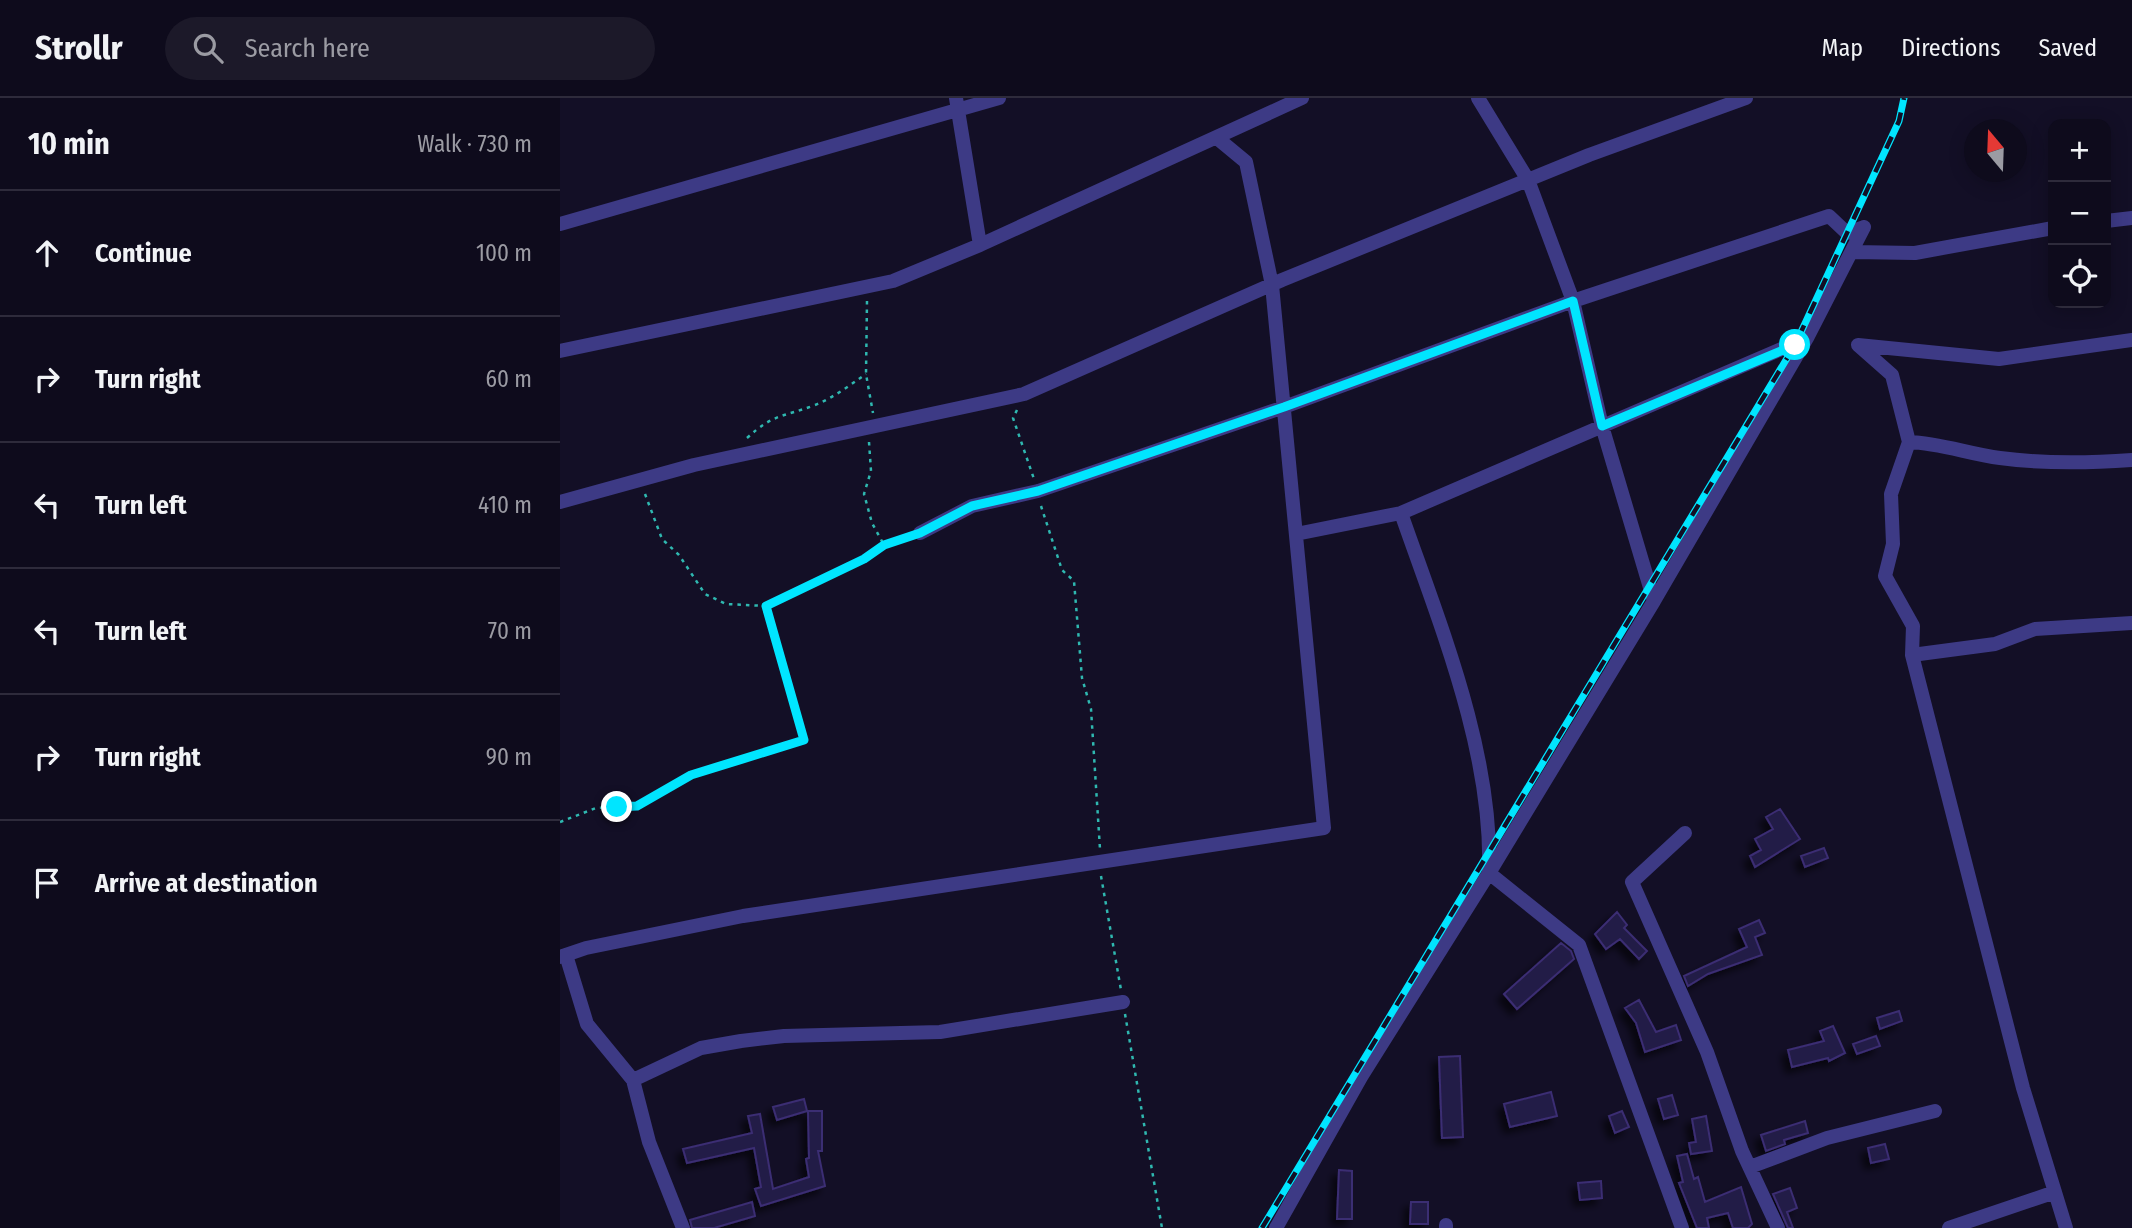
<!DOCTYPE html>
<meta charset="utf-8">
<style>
body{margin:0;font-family:"Fira Sans Condensed",sans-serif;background:#1c1929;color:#f1f3f6}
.controls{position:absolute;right:21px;top:21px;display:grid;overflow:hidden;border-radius:14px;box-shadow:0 4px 18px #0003}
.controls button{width:63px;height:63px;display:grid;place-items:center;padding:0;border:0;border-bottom:2px solid #2e2b3b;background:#0e0b1c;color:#f1f3f6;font:35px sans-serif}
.compass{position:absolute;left:1404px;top:21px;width:63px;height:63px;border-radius:50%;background:#0e0b1c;box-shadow:0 4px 18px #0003;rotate:341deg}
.stop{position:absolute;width:21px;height:21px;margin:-16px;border:5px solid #00e5ff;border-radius:50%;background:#fff}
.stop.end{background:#00e5ff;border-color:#fff;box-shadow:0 2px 7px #0008}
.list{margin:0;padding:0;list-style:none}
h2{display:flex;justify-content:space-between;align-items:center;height:91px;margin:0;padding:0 28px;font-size:30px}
h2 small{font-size:23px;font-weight:400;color:#9b9ba3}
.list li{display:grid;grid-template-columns:46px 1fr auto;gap:21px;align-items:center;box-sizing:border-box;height:126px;padding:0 28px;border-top:2px solid #2e2b3b}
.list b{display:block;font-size:26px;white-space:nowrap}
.list em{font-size:23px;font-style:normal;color:#9b9ba3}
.icon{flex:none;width:38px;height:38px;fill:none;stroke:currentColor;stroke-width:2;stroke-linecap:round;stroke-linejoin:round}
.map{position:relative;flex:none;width:1572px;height:1130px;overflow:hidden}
header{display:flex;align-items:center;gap:42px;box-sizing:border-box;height:98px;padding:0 35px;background:#0e0b1c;border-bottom:2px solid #2e2b3b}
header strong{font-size:33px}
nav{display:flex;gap:38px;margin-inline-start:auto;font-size:24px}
.search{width:490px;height:63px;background:#1c1929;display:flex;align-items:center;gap:18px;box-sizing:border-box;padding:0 24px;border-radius:38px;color:#9b9ba3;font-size:26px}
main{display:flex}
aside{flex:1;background:#0e0b1c}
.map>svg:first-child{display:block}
.building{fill:#241b47;stroke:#3b2d73;stroke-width:2;filter:url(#shadow)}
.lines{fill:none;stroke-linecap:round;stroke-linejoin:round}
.path{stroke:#2fb8b0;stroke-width:2.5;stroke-dasharray:3.5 5;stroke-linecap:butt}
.street{stroke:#3d3a85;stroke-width:14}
.rail-casing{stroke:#00e5ff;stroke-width:7}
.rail{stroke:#130f26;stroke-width:4.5;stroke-dasharray:13;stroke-linecap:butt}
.route{stroke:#00e5ff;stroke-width:9}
</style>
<header>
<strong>Strollr</strong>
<div class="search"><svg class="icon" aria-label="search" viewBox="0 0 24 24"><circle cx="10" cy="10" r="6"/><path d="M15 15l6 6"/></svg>Search here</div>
<nav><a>Map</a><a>Directions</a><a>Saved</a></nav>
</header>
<main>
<aside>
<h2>10 min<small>Walk · 730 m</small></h2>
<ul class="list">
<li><svg class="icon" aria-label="ahead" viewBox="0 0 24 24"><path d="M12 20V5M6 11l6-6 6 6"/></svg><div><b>Continue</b></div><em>100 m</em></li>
<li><svg class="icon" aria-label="right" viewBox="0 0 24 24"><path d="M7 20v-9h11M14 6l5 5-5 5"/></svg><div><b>Turn right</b></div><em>60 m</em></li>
<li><svg class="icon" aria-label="left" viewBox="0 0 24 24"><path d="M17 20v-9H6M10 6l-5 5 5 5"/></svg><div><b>Turn left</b></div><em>410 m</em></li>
<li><svg class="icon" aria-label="left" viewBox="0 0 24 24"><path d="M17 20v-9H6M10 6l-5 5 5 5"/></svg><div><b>Turn left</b></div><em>70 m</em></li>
<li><svg class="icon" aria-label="right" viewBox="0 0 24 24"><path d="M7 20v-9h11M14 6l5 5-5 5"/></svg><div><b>Turn right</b></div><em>90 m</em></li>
<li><svg class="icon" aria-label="arrive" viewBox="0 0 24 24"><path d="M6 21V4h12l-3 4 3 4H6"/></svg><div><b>Arrive at destination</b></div></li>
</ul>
</aside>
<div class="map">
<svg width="1572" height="1130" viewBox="0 0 1572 1130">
<defs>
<filter id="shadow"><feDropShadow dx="-6" dy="6" stdDeviation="3.5" flood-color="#0009"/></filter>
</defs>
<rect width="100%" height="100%" fill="#130f26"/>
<path class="building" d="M1220,711L1240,741L1195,769L1190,758L1201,752L1195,741L1213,731L1206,719Z
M1264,750L1268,760L1245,769L1241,758Z
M1057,814L1067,827L1064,830L1087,853L1079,861L1060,841L1046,851L1035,836Z
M1199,822L1205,835L1195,839L1202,857L1148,876L1128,888L1124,878L1187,849L1179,831Z
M1001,845L1011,853L1014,861L957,911L944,896Z
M1079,902L1096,934L1116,927L1121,942L1085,954L1076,925L1065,910Z
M1339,913L1342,923L1320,931L1317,920Z
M1273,928L1285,955L1269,963L1268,960L1232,969L1228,952L1264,943L1260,933Z
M1316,938L1320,948L1297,956L1293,946Z
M900,958L903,1039L882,1040L879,959Z
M991,994L997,1018L950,1029L944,1006Z
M1112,997L1118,1017L1104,1021L1098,1001Z
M244,1001L247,1013L217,1022L213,1009Z
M248,1013H262V1053H258L265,1088L201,1108L195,1091L201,1089L194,1050L127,1065L123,1051L192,1035L188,1018L200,1016L213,1091L249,1079L246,1061L249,1060Z
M1062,1013L1069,1029L1055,1035L1049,1018Z
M1146,1018L1152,1053L1131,1056L1129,1045L1136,1044L1132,1021Z
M1245,1023L1248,1035L1224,1042L1225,1046L1206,1053L1201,1037Z
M1325,1046L1329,1061L1311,1065L1308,1050Z
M1127,1056L1134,1081L1138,1079L1145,1104L1181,1089L1192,1126L1188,1130H1173L1168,1115L1147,1120L1149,1130H1137L1119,1085L1123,1084L1117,1058Z
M779,1072L792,1073V1121H777Z
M1041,1083L1042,1100L1020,1102L1018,1085Z
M1230,1090L1237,1110L1227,1114L1233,1130H1228L1213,1096Z
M192,1104L195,1118L154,1130H132L130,1122Z
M851,1104H868V1126H850Z"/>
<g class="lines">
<path class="path" d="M307,203L306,276L313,315
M457,312L453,320L474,381
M187,340C214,315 224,319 255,307C273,300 290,287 306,276
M309,344L311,373L304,396L312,425L324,447
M85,396L102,441L119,457L145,496L166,506L206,508L304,462L324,447L347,440
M481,408L502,472L514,483L522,580L531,611L540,751
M0,724L36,710L77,708L131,677L244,642L206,508
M541,778L561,892
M565,916L602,1130"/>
<path class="street" d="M396,0L420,147
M918,0L968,82L1013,203L1042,328L1094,503L929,775
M1546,123L1572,120
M0,126L439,0
M1293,154L1355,155L1493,130
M1572,242L1439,261L1298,247L1332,277L1349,344C1380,345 1409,356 1440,360C1484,366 1529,365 1572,362
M0,253L333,183L420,147L742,0
M1349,344L1331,396L1333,446L1325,478L1353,528L1352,557
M0,404L134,367L464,296L722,182L1029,57L1186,0
M841,415C880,527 933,654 929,774
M360,435L412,408L478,393L724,309L1013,203L1269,118L1287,135L1304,129
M736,436L841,415L1247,240
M1094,503L1247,240L1304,129
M1125,735L1072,784L1147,954L1182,1053L1218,1130
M6,857L27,926L73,982L89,1044L123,1130
M0,859L26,850L183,818L764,730L712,187L686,64L657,40
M73,982L141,950L181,943L224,938L380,934L563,904
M1190,1069L1267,1040L1375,1013
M886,1127V1130
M716,1130L801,979L929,775L1019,847L1122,1130
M1389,1130L1495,1094
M1506,1130L1463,990L1352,557L1435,546L1475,531L1572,525"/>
<g class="rail-casing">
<path id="rail" d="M702,1130L1235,247L1339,23L1344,0"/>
</g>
<use href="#rail" class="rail"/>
</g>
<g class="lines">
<path class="route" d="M57,709L77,708L131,677L244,642L206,508L304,461L324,447L360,435L412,408L478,393L724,309L1013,203L1042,328L1235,247"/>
</g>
</svg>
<div class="controls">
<button>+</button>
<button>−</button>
<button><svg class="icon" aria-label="locate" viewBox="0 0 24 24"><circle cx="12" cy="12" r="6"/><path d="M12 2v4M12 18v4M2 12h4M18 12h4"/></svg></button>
</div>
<svg class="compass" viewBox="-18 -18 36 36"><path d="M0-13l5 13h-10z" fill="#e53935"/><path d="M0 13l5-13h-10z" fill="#9b9ba3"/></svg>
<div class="stop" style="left:1235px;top:247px"></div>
<div class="stop end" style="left:57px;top:709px"></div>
</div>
</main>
